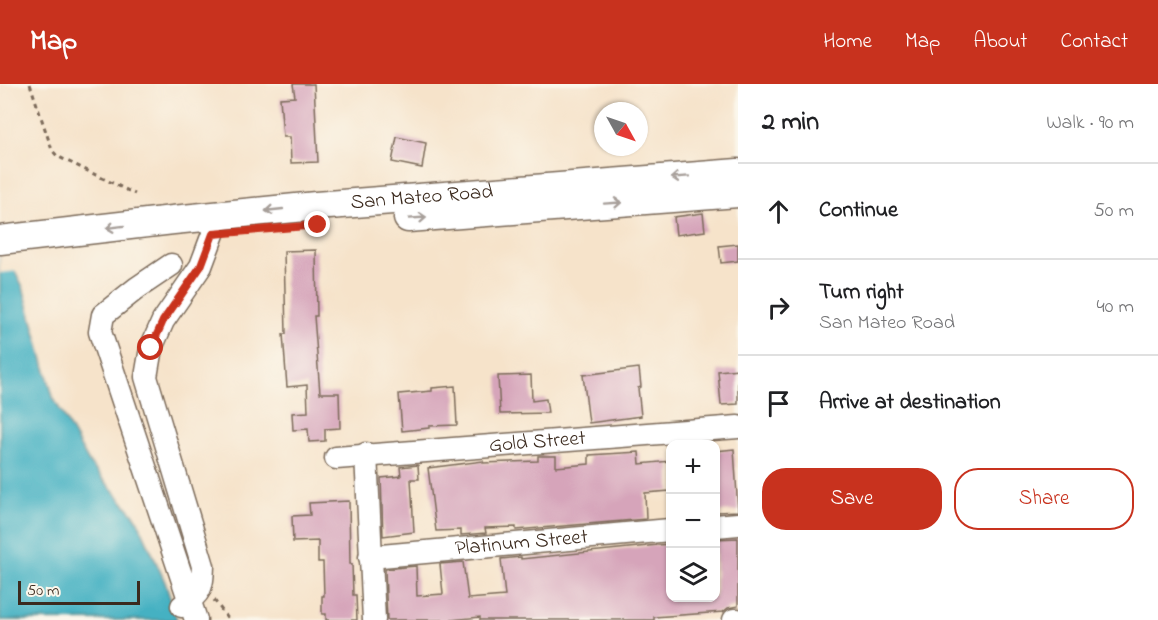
<!DOCTYPE html>
<meta charset="utf-8">
<style>
body{margin:0;font-family:"Indie Flower",sans-serif;background:#f6f6f6;color:#202124}
.controls{position:absolute;right:18px;bottom:18px;display:grid;overflow:hidden;border-radius:12px;box-shadow:0 2px 4px #0004}
.controls button{width:54px;height:54px;display:grid;place-items:center;padding:0;border:0;border-bottom:2px solid #e0e0e0;background:#fff;color:#202124;font:30px sans-serif}
.compass{position:absolute;left:594px;top:18px;width:54px;height:54px;border-radius:50%;background:#fff;box-shadow:0 2px 4px #0004;rotate:130deg}
.scale{position:absolute;left:18px;bottom:15px;width:122px;box-sizing:border-box;padding-left:6px;border:3px solid #3b2a1e;border-top:0;font-size:16px;line-height:21px;white-space:nowrap;color:#3b2a1e;-webkit-text-stroke:4px #fbf7ec;paint-order:stroke}
.stop{position:absolute;width:18px;height:18px;margin:-14px;border:4px solid #c8321e;border-radius:50%;background:#fff}
.stop.end{background:#c8321e;border-color:#fff;box-shadow:0 2px 6px #0008}
.list{margin:0;padding:0;list-style:none}
h2{display:flex;justify-content:space-between;align-items:center;height:78px;margin:0;padding:0 24px;font-size:26px}
h2 small{font-size:20px;font-weight:400;color:#757577}
.list li{display:grid;grid-template-columns:39px 1fr auto;gap:18px;align-items:center;box-sizing:border-box;height:96px;padding:0 24px;border-top:2px solid #e0e0e0}
.list b{display:block;font-size:22px;white-space:nowrap}
.list p{margin:0;font-size:20px;white-space:nowrap;color:#757577}
.list em{font-size:20px;font-style:normal;color:#757577}
.actions{display:flex;gap:12px;padding:18px 24px}
.actions a{flex:1;padding:14px 0;border:2px solid #c8321e;border-radius:24px;text-align:center;font-size:21px;color:#c8321e}
.actions .main{background:#c8321e;color:#fff}
.icon{flex:none;width:33px;height:33px;fill:none;stroke:currentColor;stroke-width:2;stroke-linecap:round;stroke-linejoin:round}
.map{position:relative;flex:none;width:738px;height:536px;overflow:hidden}
header{display:flex;align-items:center;gap:36px;box-sizing:border-box;height:84px;padding:0 30px;background:#c8321e;color:#fff}
header strong{font-size:28px}
nav{display:flex;gap:33px;margin-inline-start:auto;font-size:21px}
main{display:flex}
aside{flex:1;background:#fff}
.map>svg:first-child{display:block}
.water{fill:#44b1c2;stroke:#406e70;stroke-width:1.5}
.pier{fill:#f6e3ca}
.building{fill:#d6a4ba}
.lines{fill:none;stroke-linecap:round;stroke-linejoin:round}
.minor-casing{stroke:#7c6b5a;stroke-width:25}
.major-casing{stroke:#7c6b5a;stroke-width:31}
.path{stroke:#7c6b5a;stroke-width:3;stroke-dasharray:4.5 4.5;stroke-linecap:butt}
.minor{stroke:#fff;stroke-width:22}
.major{stroke:#fff;stroke-width:28}
.oneway{stroke:#a79f9a}
.route{stroke:#c8321e;stroke-width:8}
.labels{text-anchor:middle;dominant-baseline:central;stroke-width:4.5;stroke-linejoin:round;paint-order:stroke}
.street-label{font-size:21px;fill:#3b2a1e;stroke:#fbf7ec}
</style>
<header>
<strong>Map</strong>
<nav><a>Home</a><a>Map</a><a>About</a><a>Contact</a></nav>
</header>
<main>
<div class="map">
<svg width="738" height="536" viewBox="0 0 738 536">
<rect width="100%" height="100%" fill="#fbf7ec"/>
<filter id="ink" filterUnits="userSpaceOnUse"><feTurbulence type="fractalNoise" baseFrequency=".0167" numOctaves="2"/><feDisplacementMap in="SourceGraphic" scale="12" xChannelSelector="R" yChannelSelector="G"/><feConvolveMatrix kernelMatrix="1 2 1 2 8 2 1 2 1" color-interpolation-filters="sRGB"/></filter>
<filter id="wash" filterUnits="userSpaceOnUse"><feTurbulence type="fractalNoise" baseFrequency=".008" numOctaves="4" result="noise"/><feDisplacementMap in="SourceGraphic" scale="24" xChannelSelector="R" yChannelSelector="G"/><feGaussianBlur stdDeviation="1.35" result="paint"/><feColorMatrix in="noise" values="0 0 0 0 0 0 0 0 0 0 0 0 0 0 0 0 0 1.4 0 .05"/><feComposite in="paint" operator="in"/></filter>
<g filter="url(#wash)">
<rect width="100%" height="100%" fill="#f6e3ca"/>
<path class="water" d="M0,157L23,203L53,313L90,380L136,433L165,498L177,536H0Z"/>
<path class="pier" d="M0,154L3,156L18,187L0,189Z"/>
<g id="blocks">
<path class="building" d="M293,0H314L318,78L291,79L290,53H283L280,14L295,13Z
M397,53L426,59L422,84L392,78Z
M703,129L705,147L676,151L674,133Z
M738,160V177L721,179L719,162Z
M316,166L317,232H314L320,309H339L340,344L325,345V357L309,358L308,345L293,346L292,329L308,328L307,301L287,303L283,250H286L284,167Z
M639,284L641,303L638,304L641,332L589,339L583,291Z
M738,285V320L721,321L718,287Z
M531,291L532,317L546,315L548,329L500,330L498,292Z
M455,302L457,341L429,342V344L402,347L399,310L432,307V304Z
M734,365L738,427L717,428L716,408H719L716,367Z
M639,368L640,380L670,377V407L645,409L646,435L516,446V443L485,444L486,449L461,451V446L436,447L428,384L483,377V379L538,377V372H556V383L589,380V371Z
M418,381L419,395H411L414,448L383,452L381,394L401,392L400,383Z
M349,417L350,480H352L353,511H356L357,536H326V530H322V512H324L323,478H318V457L293,458L292,432L310,431L309,419Z
M738,454V522L728,524L723,528L654,533V536H480V533L451,536H387L385,485L416,482L417,512L443,510L440,480L463,478L468,515L505,512L501,475L521,473V475L658,461L670,460V513H716V455Z"/>
</g>
</g>
<g filter="url(#ink)">
<use href="#blocks" fill-opacity="0" stroke="#7c6b5a" stroke-width="1.5"/>
<g class="lines">
<g class="minor-casing">
<g id="minor">
<path d="M171,181L137,204L103,231L100,248L196,536"/>
<path d="M366,370L374,536"/>
<path id="s1" d="M336,374L738,343"/>
<path d="M716,442L738,440"/>
<path id="s2" d="M370,473L670,446"/>
<path d="M182,522C201,509 202,505 203,482L146,293L151,264L163,237L201,182L213,150"/>
<path d="M734,536H738"/>
</g>
</g>
<g class="major-casing">
<g id="major">
<path d="M408,134L738,109"/>
<path id="s3" d="M0,156L173,136L316,122L738,89"/>
</g>
</g>
<path class="path" d="M30,0L52,66L57,72L135,110
M214,516L229,536"/>
<use href="#minor" class="minor"/>
<use href="#major" class="major"/>
</g>
<defs><path id="oneway-shaft" d="M-6 0H5M1.5-3L5.5 0L1.5 3" fill="none" stroke-width="1.6" stroke-linecap="round" stroke-linejoin="round" transform="scale(1.5)"/></defs>
<g class="oneway">
<use href="#oneway-shaft" transform="translate(680 93) rotate(176)"/>
<use href="#oneway-shaft" transform="translate(613 119) rotate(-4)"/>
<use href="#oneway-shaft" transform="translate(274 126) rotate(174)"/>
<use href="#oneway-shaft" transform="translate(418 134) rotate(-4)"/>
<use href="#oneway-shaft" transform="translate(115 143) rotate(173)"/>
</g>
</g>
<g class="lines" filter="url(#ink)">
<path class="route" d="M151,264L163,237L201,182L213,150L318,141"/>
</g>
<g class="labels">
<g class="street-label">
<text stroke="none"><textPath href="#s3" startOffset="424">San Mateo Road</textPath></text>
<text stroke="none"><textPath href="#s1" startOffset="202">Gold Street</textPath></text>
<text stroke="none"><textPath href="#s2" startOffset="152">Platinum Street</textPath></text>
</g>
</g>
</svg>
<div class="controls">
<button>+</button>
<button>−</button>
<button><svg class="icon" aria-label="layers" viewBox="0 0 24 24"><path d="M12 4l9 5-9 5-9-5zM3 14l9 5 9-5"/></svg></button>
</div>
<svg class="compass" viewBox="-18 -18 36 36"><path d="M0-13l5 13h-10z" fill="#e53935"/><path d="M0 13l5-13h-10z" fill="#757577"/></svg>
<div class="scale">50 m</div>
<div class="stop" style="left:151px;top:264px"></div>
<div class="stop end" style="left:318px;top:141px"></div>
</div>
<aside>
<h2>2 min<small>Walk · 90 m</small></h2>
<ul class="list">
<li><svg class="icon" aria-label="ahead" viewBox="0 0 24 24"><path d="M12 20V5M6 11l6-6 6 6"/></svg><div><b>Continue</b></div><em>50 m</em></li>
<li><svg class="icon" aria-label="right" viewBox="0 0 24 24"><path d="M7 20v-9h11M14 6l5 5-5 5"/></svg><div><b>Turn right</b><p>San Mateo Road</p></div><em>40 m</em></li>
<li><svg class="icon" aria-label="arrive" viewBox="0 0 24 24"><path d="M6 21V4h12l-3 4 3 4H6"/></svg><div><b>Arrive at destination</b></div></li>
</ul>
<div class="actions"><a class="main">Save</a><a>Share</a></div>
</aside>
</main>
